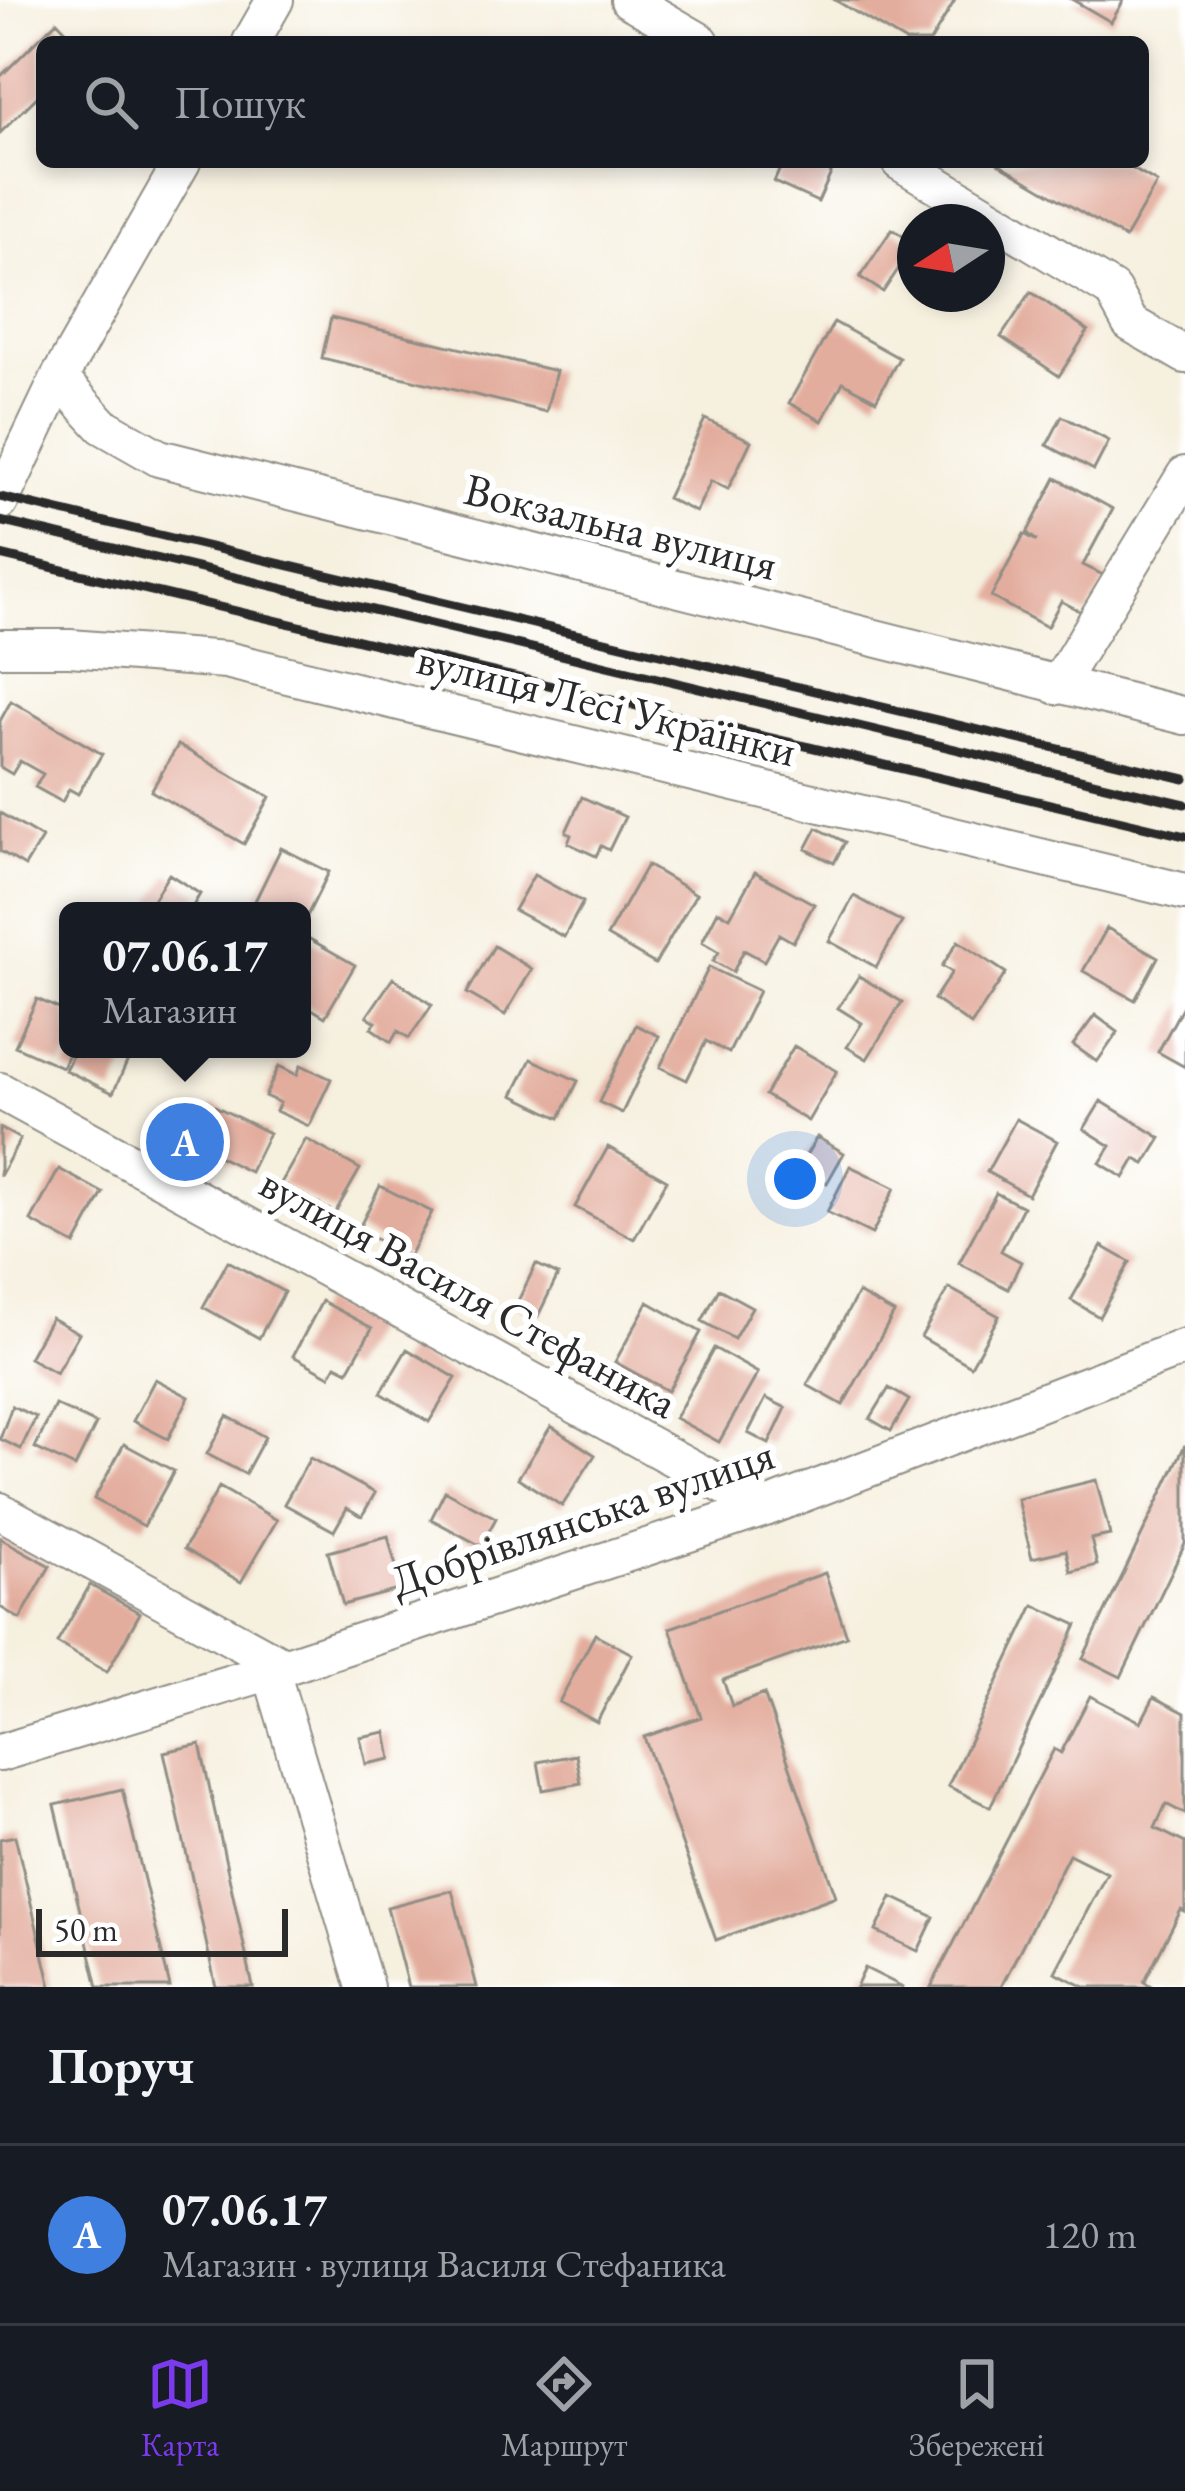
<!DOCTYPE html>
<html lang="uk">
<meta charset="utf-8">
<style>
body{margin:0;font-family:"EB Garamond",serif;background:#242831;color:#f1f3f6}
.compass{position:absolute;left:897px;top:204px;width:108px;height:108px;border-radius:50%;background:#171b24;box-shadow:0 6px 18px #0003;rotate:258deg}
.scale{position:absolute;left:36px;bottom:30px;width:252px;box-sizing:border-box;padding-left:12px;border:6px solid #2b2b2b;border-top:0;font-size:33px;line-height:42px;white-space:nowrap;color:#2b2b2b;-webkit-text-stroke:9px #fff;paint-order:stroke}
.you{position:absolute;left:795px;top:1179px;width:42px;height:42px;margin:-30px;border:9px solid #fff;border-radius:50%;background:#1a73e8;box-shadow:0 0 0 18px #1a73e833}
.badge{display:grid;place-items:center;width:78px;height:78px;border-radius:50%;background:#7c3aed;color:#fff;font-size:39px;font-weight:700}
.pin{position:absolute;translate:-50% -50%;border:6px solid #fff;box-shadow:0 3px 12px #0006}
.popup{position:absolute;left:59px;top:902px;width:252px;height:156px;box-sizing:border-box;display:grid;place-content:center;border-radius:18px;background:#171b24;filter:drop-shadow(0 3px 9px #0005);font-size:39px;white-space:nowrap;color:#9ea1a6}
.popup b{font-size:45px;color:#f1f3f6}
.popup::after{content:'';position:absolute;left:50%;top:100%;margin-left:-24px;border:24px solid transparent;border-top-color:#171b24}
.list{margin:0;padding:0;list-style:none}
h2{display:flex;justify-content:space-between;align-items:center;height:156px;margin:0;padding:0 48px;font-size:51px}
h2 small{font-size:39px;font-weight:400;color:#9ea1a6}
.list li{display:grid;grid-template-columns:78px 1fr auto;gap:36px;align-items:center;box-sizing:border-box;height:180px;padding:0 48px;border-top:3px solid #363941}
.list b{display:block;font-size:45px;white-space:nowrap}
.list p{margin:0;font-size:39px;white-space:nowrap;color:#9ea1a6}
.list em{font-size:39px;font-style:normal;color:#9ea1a6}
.icon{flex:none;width:66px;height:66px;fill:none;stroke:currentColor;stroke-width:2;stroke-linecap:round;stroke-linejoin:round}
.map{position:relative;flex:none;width:1185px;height:1987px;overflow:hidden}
.search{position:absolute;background:#171b24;box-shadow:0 6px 18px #0003;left:36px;right:36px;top:36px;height:132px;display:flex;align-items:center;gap:30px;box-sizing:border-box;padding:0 42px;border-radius:18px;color:#9ea1a6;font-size:45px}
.sheet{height:336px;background:#171b24}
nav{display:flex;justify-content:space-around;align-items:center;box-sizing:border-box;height:168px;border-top:3px solid #363941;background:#171b24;font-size:33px;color:#9ea1a6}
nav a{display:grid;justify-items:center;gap:6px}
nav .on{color:#7c3aed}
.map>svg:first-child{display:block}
.building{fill:#e3ad9e}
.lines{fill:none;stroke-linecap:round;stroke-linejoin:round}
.minor-casing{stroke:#908e85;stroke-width:40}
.minor{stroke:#fff;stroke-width:36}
.rail{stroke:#2b2b2b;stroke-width:9}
.labels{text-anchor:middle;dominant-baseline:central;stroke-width:12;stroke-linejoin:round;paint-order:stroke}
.street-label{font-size:45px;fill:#2b2b2b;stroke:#fff}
</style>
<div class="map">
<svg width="1185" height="1987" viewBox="0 0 1185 1987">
<rect width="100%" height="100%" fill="#fff"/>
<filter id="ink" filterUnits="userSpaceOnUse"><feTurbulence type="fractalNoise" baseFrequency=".00833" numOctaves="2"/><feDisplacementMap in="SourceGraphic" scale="24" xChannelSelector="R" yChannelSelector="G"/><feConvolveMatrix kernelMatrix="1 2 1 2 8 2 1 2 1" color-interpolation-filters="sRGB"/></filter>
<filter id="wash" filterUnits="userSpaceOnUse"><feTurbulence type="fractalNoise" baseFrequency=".004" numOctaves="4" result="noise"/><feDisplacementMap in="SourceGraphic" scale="48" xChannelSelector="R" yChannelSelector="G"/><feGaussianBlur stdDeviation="2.7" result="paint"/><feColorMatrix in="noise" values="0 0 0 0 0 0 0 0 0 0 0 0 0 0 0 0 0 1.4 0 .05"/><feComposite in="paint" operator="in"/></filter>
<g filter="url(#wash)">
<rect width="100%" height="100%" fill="#f6f0df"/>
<g id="blocks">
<path class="building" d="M835,0H955L930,42H906Z
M1073,0H1124L1111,22Z
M57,21L77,42H42V92L0,133V77Z
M783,162H836L818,202L774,182Z
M996,162H1121L1157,183L1125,238Z
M892,229L915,244L883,292L860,277Z
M1031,292L1088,331L1059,376L1001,337Z
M331,318L556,371L546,412L322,358Z
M834,322L899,358L876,400L843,382L822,421L789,403Z
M1062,416L1109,441L1094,470L1047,445Z
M705,419L751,441L728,489L711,481L696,512L667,498Z
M1056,478L1113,509L1083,565L1107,577L1087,615L1061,601L1047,627L991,597L1024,534L1037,541L1027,533Z
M11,701L102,754L78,794L69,789L62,802L35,787L43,774L20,761L12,774L0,767V721Z
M178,745L270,797L244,844L151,791Z
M582,797L625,817L609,850L601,846L596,856L568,843L571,835L566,832Z
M0,813L42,838L25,866L0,851Z
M817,828L845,842L834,863L806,849Z
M281,848L329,872L302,926V911H265L253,905Z
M647,865L696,894L655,964L607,936Z
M755,872L814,904L793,942L779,934L764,961L744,950L733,972L713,961L719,952L702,942L718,911L730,917Z
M169,874L200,894L190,911H168L152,901Z
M534,875L583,902L564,937L514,910Z
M854,896L902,922L876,967L829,941Z
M1107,928L1158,957L1135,1000L1083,971Z
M308,938L355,965L325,1017L302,1003V948Z
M958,941L1006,973L971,1025L934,999L952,972L942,966Z
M494,946L532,969L505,1015L467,993Z
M709,967L759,991L729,1053L706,1041L687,1080L660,1067Z
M859,976L902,1002L867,1059L847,1047L862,1023L838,1008Z
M393,978L432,1005L409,1038L398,1031L391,1042L371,1028L376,1022L367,1016Z
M37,999L68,1013L70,1049L62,1067L15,1046Z
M1185,1002V1067L1158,1052Z
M1095,1015L1118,1032L1097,1062L1073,1045Z
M636,1025L659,1036L622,1113L599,1102Z
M794,1046L837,1071L808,1121L765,1095Z
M75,1049H133L113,1093L65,1070Z
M531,1059L578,1081L560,1118L513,1095Z
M301,1065L331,1079L309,1126L276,1111L280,1103L265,1096L279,1066L297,1075Z
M1101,1101L1161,1138L1145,1164L1135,1159L1124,1178L1100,1163L1111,1146L1084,1129Z
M213,1105L269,1133L250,1172L194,1144Z
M1016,1119L1057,1141L1028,1195L987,1172Z
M0,1128L20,1139L0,1176Z
M817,1137L844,1153L827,1183L799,1167Z
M306,1139L360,1169L335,1213L281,1183Z
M608,1147L667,1180L634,1239L575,1207Z
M850,1166L895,1188L872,1234L827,1212Z
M59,1169L103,1193L75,1245L31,1221Z
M380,1186L432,1212L409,1256L358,1230Z
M996,1193L1023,1207L1001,1251L1021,1262L1008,1289L959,1263Z
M1102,1246L1130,1262L1099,1317L1071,1300Z
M228,1261L284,1292L259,1338L203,1307Z
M536,1264L558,1275L538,1316L516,1305Z
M949,1288L999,1316L971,1366L921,1337Z
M719,1289L752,1307L734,1339L702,1321Z
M858,1293L894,1313L843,1405L807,1385Z
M322,1301L372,1328L348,1371L336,1365L330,1376L293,1356Z
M648,1302L701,1332L668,1391L615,1362Z
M51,1318L79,1333L56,1373L29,1358Z
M714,1348L758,1373L719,1442L675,1418Z
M407,1349L456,1378L429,1422L381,1393Z
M155,1379L189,1397L168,1439L133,1421Z
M889,1388L909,1400L891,1431L870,1419Z
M766,1398L786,1408L769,1444L748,1433Z
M55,1405L96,1424L75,1467L35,1448Z
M12,1406L36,1417L21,1449L0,1439Z
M227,1416L265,1437L245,1474L207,1454Z
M551,1426L595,1455L562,1506L518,1478Z
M124,1444L174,1471L144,1526L94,1499Z
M1185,1445V1544L1121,1677L1083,1658Z
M310,1458L375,1493L362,1516L347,1508L334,1531L284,1504Z
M1096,1480L1110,1535L1091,1539L1097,1565L1071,1572L1066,1550L1032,1558L1017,1499Z
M219,1487L277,1520L241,1582L184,1549Z
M445,1491L496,1518L481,1546L431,1519Z
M388,1536L402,1589L343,1605L328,1552Z
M0,1538L50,1566L20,1619L0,1607Z
M825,1573L847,1636L723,1680L732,1706L764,1694L836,1896L716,1940L644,1737L701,1717L670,1628Z
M90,1585L140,1613L107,1672L57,1643Z
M1034,1605L1077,1625L990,1807L948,1786Z
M595,1634L632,1654L597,1722L559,1702Z
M1090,1696L1141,1722L1154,1697L1185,1713V1814L1166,1804L1155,1828L1185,1843V1912L1181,1910L1144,1982L1153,1987H1085L1055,1972L1107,1873L1069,1854L1001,1987H931L1054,1749L1061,1753Z
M386,1732L391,1759L366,1764L360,1737Z
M200,1744L253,1987H216L164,1752Z
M576,1755L581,1783L543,1790L538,1762Z
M122,1789L170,1987H98L55,1805Z
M15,1836L51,1987H0V1839Z
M452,1890L477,1987H408L387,1907Z
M892,1897L934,1917L918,1951L876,1931Z
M865,1968L903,1987H856Z"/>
</g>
</g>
<g filter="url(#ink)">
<use href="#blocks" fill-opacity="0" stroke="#908e85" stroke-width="3"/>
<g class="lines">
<g class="minor-casing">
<path id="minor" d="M629,0L701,42
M251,42L275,0
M900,162L1112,290L1130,323L1185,355
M59,378L103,426L159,458L1185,716
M0,502L59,378L182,162
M0,648H70L226,660L1185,892
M1057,686L1185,475
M0,1091L765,1508
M0,1511L285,1667
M271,1671L365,1987
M0,1753L271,1671L765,1508L1185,1347"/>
</g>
<use href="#minor" class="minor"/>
<path class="rail" d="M0,497L1185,779
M0,521L1185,804
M0,555L1185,836"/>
</g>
</g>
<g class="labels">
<g class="street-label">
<text transform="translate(621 526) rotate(14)">Вокзальна вулиця</text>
<text transform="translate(607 704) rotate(14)">вулиця Лесі Українки</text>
<text transform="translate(469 1292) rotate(29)">вулиця Василя Стефаника</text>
<text transform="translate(582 1517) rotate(-19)">Добрівлянська вулиця</text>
</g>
</g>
</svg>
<svg class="compass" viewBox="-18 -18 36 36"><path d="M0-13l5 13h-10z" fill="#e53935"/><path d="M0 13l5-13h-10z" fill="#9ea1a6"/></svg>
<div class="scale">50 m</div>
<div class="you"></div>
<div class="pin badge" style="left:185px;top:1142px;background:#3f7fe0">A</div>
<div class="popup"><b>07.06.17</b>Магазин</div>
<div class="search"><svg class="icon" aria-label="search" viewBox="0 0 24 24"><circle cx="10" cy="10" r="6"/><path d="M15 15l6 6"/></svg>Пошук</div>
</div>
<section class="sheet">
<h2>Поруч<small></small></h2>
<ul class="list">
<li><span class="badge" style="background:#3f7fe0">A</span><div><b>07.06.17</b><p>Магазин · вулиця Василя Стефаника</p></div><em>120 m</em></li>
</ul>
</section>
<nav>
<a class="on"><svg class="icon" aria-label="map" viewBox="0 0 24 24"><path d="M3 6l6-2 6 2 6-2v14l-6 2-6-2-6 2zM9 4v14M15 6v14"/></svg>Карта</a>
<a><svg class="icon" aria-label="directions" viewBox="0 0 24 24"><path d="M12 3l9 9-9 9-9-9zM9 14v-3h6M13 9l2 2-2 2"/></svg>Маршрут</a>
<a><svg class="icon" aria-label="saved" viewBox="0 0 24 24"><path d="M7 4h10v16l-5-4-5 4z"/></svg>Збережені</a>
</nav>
